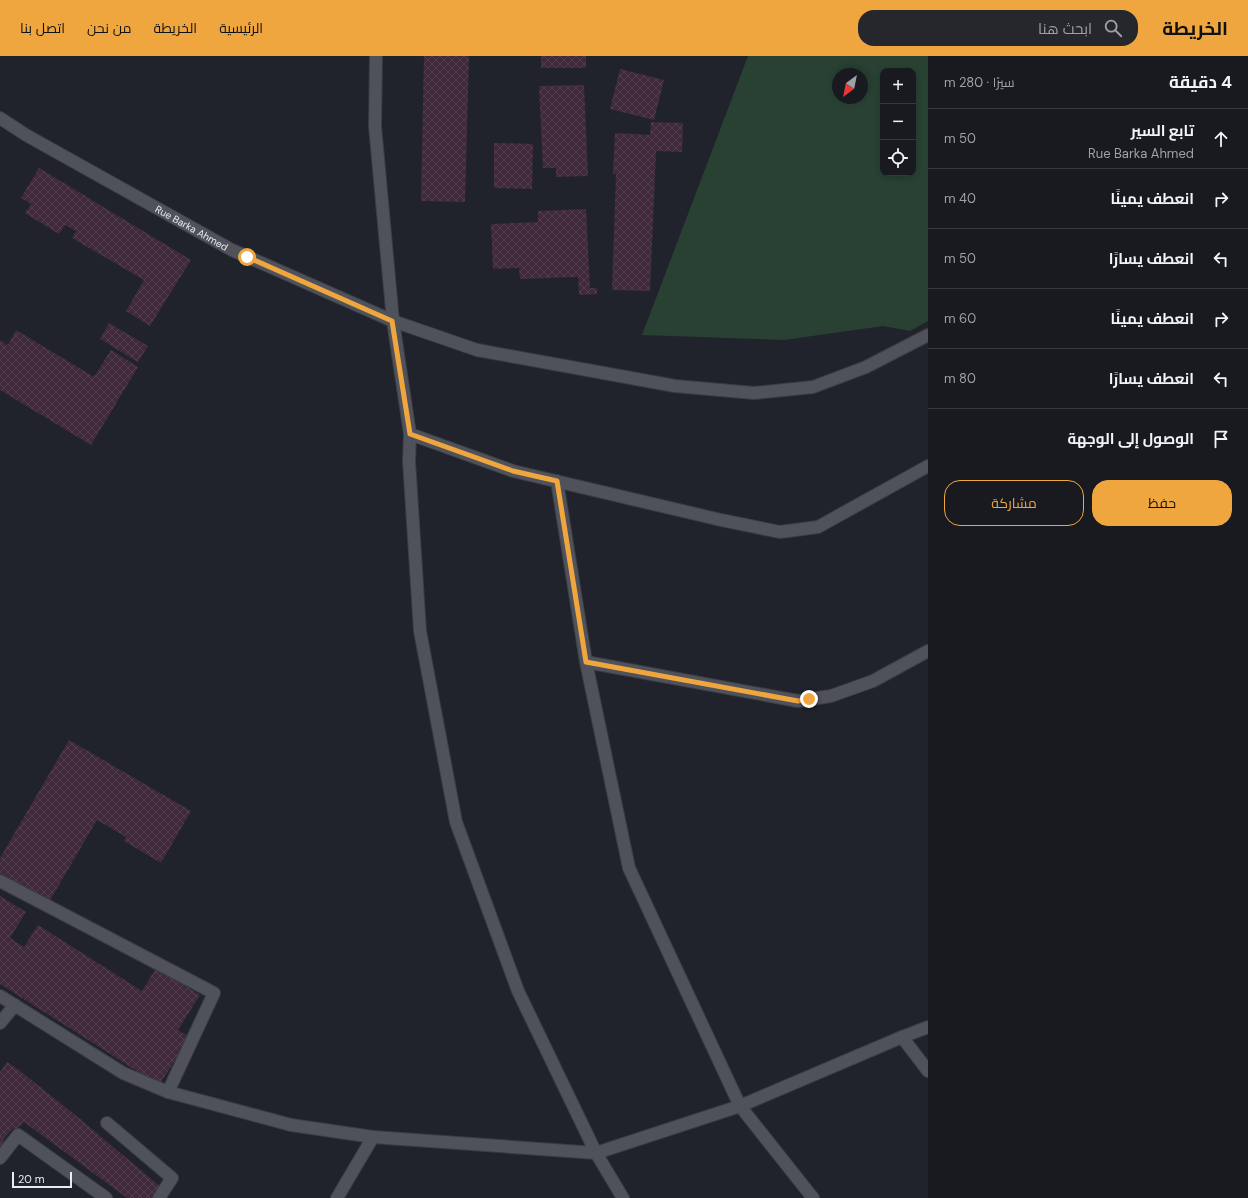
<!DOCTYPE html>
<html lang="ar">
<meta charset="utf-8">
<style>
body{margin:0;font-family:"DM Sans",Cairo,sans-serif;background:#25272d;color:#f1f3f6;direction:rtl}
.controls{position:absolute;right:12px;top:12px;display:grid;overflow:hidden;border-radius:8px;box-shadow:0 2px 6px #0003}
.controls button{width:36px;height:36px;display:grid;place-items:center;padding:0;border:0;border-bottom:1px solid #36383e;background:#181a20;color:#f1f3f6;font:20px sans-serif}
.compass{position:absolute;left:832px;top:12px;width:36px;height:36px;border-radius:50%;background:#181a20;box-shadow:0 2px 6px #0003;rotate:212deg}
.scale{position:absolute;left:12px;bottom:10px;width:60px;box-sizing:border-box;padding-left:4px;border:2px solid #e9ebf1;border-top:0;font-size:11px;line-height:14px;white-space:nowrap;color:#e9ebf1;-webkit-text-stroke:3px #20232b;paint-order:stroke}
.stop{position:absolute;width:12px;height:12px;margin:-9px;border:3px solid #f0a63e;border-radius:50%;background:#fff}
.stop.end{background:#f0a63e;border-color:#fff;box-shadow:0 1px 4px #0008}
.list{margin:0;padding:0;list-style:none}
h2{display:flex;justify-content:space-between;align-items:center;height:52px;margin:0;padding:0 16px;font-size:17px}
h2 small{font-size:13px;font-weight:400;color:#9fa1a5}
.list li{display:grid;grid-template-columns:26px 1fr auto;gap:12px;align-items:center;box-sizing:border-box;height:60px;padding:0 16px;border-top:1px solid #36383e}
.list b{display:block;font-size:15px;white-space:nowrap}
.list p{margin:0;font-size:13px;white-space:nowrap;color:#9fa1a5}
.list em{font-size:13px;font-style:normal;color:#9fa1a5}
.actions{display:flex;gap:8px;padding:12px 16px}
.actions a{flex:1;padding:9px 0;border:1px solid #f0a63e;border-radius:16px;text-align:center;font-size:14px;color:#f0a63e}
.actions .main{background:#f0a63e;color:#111}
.icon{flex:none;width:22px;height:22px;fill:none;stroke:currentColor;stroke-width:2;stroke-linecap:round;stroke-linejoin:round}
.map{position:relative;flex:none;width:928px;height:1142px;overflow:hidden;direction:ltr}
header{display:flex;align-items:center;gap:24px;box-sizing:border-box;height:56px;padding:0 20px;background:#f0a63e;color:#111}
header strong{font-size:19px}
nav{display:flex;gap:22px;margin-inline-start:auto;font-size:14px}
.search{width:280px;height:36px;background:#25272d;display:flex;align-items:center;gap:10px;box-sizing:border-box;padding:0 14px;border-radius:16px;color:#9fa1a5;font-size:15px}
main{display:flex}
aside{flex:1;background:#181a20}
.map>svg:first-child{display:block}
.grass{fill:#284133;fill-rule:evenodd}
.building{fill:url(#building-cross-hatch)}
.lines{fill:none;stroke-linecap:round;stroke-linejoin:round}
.minor-casing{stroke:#3b3d44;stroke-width:14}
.minor{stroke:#4f525b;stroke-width:12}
.route{stroke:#f0a63e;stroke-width:5}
.labels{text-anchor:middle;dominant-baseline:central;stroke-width:3;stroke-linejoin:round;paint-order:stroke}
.street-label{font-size:10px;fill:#e9ebf1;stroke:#20232b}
</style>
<header>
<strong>الخريطة</strong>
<div class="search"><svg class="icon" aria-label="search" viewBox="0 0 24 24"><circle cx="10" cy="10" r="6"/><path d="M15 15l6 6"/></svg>ابحث هنا</div>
<nav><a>الرئيسية</a><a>الخريطة</a><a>من نحن</a><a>اتصل بنا</a></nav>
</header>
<main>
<aside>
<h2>4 دقيقة<small>سيرًا · 280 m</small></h2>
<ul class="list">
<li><svg class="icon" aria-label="ahead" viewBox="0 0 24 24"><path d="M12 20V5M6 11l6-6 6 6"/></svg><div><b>تابع السير</b><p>Rue Barka Ahmed</p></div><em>50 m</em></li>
<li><svg class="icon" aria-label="right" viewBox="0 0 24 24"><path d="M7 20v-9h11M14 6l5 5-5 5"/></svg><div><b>انعطف يمينًا</b></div><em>40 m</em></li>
<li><svg class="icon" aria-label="left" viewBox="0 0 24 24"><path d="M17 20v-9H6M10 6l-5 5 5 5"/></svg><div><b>انعطف يسارًا</b></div><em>50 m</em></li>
<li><svg class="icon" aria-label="right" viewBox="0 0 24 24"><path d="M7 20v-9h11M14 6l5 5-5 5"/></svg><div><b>انعطف يمينًا</b></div><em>60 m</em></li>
<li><svg class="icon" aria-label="left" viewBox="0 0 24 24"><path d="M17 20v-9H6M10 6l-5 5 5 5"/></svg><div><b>انعطف يسارًا</b></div><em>80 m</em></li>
<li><svg class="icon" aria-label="arrive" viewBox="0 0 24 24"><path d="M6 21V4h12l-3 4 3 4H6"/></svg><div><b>الوصول إلى الوجهة</b></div></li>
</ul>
<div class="actions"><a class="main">حفظ</a><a>مشاركة</a></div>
</aside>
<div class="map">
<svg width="928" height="1142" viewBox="0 0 928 1142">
<defs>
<pattern id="building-cross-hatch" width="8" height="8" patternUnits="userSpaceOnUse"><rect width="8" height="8" fill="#40293b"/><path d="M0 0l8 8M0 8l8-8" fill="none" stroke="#523e4e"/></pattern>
</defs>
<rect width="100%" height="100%" fill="#20232b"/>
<path class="grass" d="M748,0H928V265L910,275L883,270L784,284L642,279ZM883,15H913V117H883ZM838,18H862V42H838Z"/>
<path class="building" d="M424,0H469L465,146L421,145Z
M541,0H586V12H541Z
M620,13L664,24L654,64L610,53Z
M584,29L588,120L556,121V112H543L539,30Z
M651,66L683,67L682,96L656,95L650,235L612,234L616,118H613L615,77L650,79Z
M494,87L533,88L532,133L494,132Z
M39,112L191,204L150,270L126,255L144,224L72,182L76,175L65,169L59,178L25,157L31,148L21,142Z
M586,153L590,232H597V238L579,239L578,221L520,223L519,212L493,213L491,168L538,166V155Z
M109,267L148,290L138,306L100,283Z
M16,274L94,321L111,294L138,311L91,389L0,334V284L8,289Z
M69,684L191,755L161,807L124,785L126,781L97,764L49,846L0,817V802Z
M0,840L26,856L10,882L24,891L38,869L142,935L156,912L200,939L178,974L190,981L159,1029L0,928Z
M7,1006L19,1014L79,1062L162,1132L155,1142H127L24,1066L16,1074L12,1073L3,1084L6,1088L0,1095V1016Z"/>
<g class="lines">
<g class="minor-casing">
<g id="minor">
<path id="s1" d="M0,62L26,79L232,194L393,265L477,294L675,330L754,337L813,331L866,311L928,279"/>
<path d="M410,378L513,415L721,464L780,476L818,471L928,410"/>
<path d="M557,425L586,606L629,812L740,1050L813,1142"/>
<path d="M586,606L798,645L831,640L873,625L928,595"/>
<path d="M0,825L214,937L168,1036"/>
<path d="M0,940L123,1017L168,1036L291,1069L373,1081L596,1097L518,935L456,766L420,575L409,405L410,378L393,265L375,70L376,0"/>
<path d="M0,967L15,949"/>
<path d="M902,981L928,1015"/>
<path d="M107,1067L172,1122L159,1142"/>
<path d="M0,1102L18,1079L106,1142"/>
<path d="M337,1142L373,1081"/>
<path d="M623,1142L596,1097L740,1050L902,981L928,971"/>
</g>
</g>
<use href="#minor" class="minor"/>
</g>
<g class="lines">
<path class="route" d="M247,201L392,265L410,378L513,415L557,425L586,606L798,645L809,643"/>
</g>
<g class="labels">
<g class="street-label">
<text stroke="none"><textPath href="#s1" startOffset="221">Rue Barka Ahmed</textPath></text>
</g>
</g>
</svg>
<div class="controls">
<button>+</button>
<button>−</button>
<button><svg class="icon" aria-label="locate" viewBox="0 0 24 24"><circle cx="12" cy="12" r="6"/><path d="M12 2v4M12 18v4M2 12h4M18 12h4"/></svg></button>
</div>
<svg class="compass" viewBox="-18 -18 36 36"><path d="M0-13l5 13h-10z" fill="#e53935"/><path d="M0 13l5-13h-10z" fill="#9fa1a5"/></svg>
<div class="scale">20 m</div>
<div class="stop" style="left:247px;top:201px"></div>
<div class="stop end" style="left:809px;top:643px"></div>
</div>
</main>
